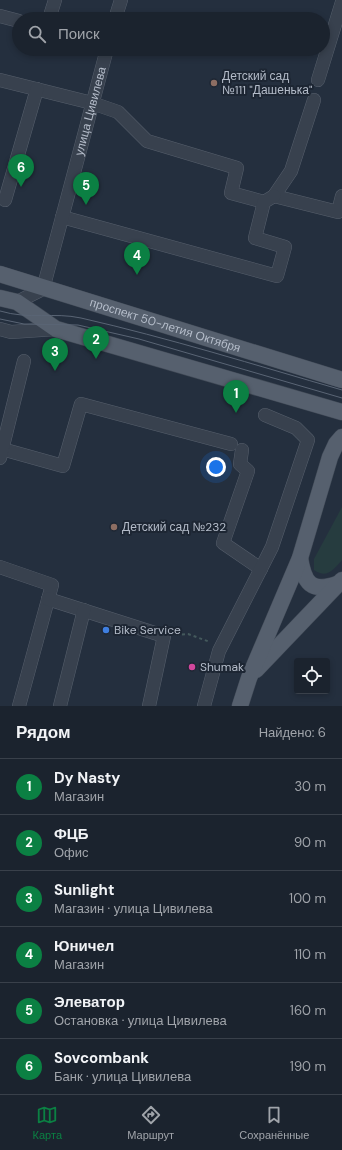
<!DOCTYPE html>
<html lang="ru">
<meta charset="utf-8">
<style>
body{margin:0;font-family:"DM Sans",sans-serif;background:#242b36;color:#f1f3f6}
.controls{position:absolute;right:12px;bottom:12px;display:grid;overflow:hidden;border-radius:4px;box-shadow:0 2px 6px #0003}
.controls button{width:36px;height:36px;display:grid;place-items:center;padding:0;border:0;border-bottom:1px solid #39404a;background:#1b232e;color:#f1f3f6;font:20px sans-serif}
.you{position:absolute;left:216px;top:467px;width:14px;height:14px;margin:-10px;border:3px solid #fff;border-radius:50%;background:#1a73e8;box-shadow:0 0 0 6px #1a73e833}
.badge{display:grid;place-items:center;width:26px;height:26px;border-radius:50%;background:#0b8043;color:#fff;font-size:13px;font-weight:700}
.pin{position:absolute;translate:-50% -33px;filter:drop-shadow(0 1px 2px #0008)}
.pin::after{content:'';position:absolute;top:21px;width:14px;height:12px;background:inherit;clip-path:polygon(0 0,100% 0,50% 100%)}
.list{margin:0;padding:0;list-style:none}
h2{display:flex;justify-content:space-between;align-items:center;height:52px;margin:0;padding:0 16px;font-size:17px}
h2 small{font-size:13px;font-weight:400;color:#a0a4aa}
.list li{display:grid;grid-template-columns:26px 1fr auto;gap:12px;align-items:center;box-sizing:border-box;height:56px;padding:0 16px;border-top:1px solid #39404a}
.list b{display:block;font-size:15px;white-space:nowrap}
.list p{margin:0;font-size:13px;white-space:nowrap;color:#a0a4aa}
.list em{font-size:13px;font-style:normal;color:#a0a4aa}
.icon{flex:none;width:22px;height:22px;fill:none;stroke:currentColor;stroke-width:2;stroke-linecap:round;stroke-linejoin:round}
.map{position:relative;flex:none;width:342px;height:706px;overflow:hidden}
.search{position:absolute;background:#1b232e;box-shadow:0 2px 6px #0003;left:12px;right:12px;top:12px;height:44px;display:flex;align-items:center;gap:10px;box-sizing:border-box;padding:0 14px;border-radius:22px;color:#a0a4aa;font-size:15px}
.sheet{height:388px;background:#1b232e}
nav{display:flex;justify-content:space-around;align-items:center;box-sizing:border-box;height:56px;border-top:1px solid #39404a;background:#1b232e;font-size:11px;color:#a0a4aa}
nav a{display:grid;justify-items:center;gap:2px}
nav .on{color:#0b8043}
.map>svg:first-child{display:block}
.grass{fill:#263c3f}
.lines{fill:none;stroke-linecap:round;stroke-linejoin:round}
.minor-casing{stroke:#565f6c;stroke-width:14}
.major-casing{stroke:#414a57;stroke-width:17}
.path{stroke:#44595c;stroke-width:2;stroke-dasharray:3 3;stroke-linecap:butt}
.minor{stroke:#38414e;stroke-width:13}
.major{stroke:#56606e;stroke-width:16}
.tram{stroke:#5a6575;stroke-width:1}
.education-dot{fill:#8d6e63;stroke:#1d2633;stroke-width:1.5}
.shop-dot{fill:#3f7fe0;stroke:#1d2633;stroke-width:1.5}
.hotel-dot{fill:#d1479c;stroke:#1d2633;stroke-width:1.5}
.labels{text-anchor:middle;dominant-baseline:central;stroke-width:4;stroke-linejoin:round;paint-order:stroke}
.poi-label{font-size:12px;fill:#b4bcc9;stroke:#1d2633;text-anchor:start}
.street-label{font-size:12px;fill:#b4bcc9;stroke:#1d2633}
</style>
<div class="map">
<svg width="342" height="706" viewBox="0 0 342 706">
<rect width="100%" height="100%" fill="#242f3e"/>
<path class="grass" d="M342,507V560C333,570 327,579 314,570V559Z"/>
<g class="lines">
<g class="minor-casing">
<g id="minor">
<path d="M0,16L19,21"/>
<path d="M49,19L55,0"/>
<path d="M115,19L121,0"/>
<path d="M0,80L92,103L118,112L147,141L237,168L231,193L264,202"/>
<path d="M318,80L342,2"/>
<path d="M314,100L291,171L274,196L338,212L342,196"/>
<path d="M5,200L37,89"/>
<path d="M62,217L277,276L285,247L255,238L264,202L274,196"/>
<path id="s1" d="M17,302L43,289L107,49"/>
<path d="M0,329L11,332L56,329"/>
<path d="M2,449L63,466L81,404L231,444"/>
<path d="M242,450L240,464L248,471L223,543L261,569"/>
<path d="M0,458L24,361"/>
<path d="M0,567L52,585L19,706"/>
<path d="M48,599L164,636L149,706"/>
<path d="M60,706L84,610"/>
<path d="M204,706L219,651L272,547L308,440L296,428L265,415"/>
</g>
</g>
<g class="major-casing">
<g id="major">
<path id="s2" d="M0,274L342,380"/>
<path d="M0,298L17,302L56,329L342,412"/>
<path d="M300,558C304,583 311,593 337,584"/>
<path d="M256,670L342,580"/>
<path d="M240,706L249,678L300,558L330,457L336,444L342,437"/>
</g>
</g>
<path class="path" d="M176,635L188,634L210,642"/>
<use href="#minor" class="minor"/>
<use href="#major" class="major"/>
<path class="tram" d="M0,311C30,320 54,312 81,318C169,338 255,365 342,390
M0,319L24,324L78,325L139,339L342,398"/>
</g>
<g class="education-dot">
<circle cx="214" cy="83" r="4"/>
<circle cx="114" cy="527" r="4"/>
</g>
<circle class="shop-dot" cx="106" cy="630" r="4"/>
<circle class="hotel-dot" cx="192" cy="667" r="4"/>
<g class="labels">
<g class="poi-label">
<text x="222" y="76">Детский сад<tspan x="222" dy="14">№111 "Дашенька"</tspan></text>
<text x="122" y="527">Детский сад №232</text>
<text x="114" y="630">Bike Service</text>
<text x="200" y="667">Shumak</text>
</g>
<g class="street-label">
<text stroke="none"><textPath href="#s1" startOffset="213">улица Цивилева</textPath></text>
<text stroke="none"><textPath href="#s2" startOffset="173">проспект 50-летия Октября</textPath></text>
</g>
</g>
</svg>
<div class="controls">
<button><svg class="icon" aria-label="locate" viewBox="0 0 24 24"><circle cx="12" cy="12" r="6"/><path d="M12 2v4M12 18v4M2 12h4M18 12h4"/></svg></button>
</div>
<div class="you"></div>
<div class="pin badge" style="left:236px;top:413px">1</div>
<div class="pin badge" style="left:96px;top:359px">2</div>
<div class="pin badge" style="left:55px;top:371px">3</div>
<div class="pin badge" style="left:137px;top:275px">4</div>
<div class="pin badge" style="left:86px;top:205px">5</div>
<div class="pin badge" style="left:21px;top:187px">6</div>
<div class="search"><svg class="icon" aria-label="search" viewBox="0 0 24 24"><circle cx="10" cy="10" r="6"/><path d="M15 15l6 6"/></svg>Поиск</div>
</div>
<section class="sheet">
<h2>Рядом<small>Найдено: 6</small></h2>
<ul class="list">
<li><span class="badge">1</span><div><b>Dy Nasty</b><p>Магазин</p></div><em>30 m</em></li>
<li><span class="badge">2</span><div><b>ФЦБ</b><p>Офис</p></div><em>90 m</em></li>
<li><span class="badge">3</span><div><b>Sunlight</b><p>Магазин · улица Цивилева</p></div><em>100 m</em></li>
<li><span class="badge">4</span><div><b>Юничел</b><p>Магазин</p></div><em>110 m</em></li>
<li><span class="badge">5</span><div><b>Элеватор</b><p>Остановка · улица Цивилева</p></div><em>160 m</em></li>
<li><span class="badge">6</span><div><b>Sovcombank</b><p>Банк · улица Цивилева</p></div><em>190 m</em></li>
</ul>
</section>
<nav>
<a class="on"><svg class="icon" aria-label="map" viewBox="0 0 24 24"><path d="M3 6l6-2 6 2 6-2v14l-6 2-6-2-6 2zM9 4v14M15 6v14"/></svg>Карта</a>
<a><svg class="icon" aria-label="directions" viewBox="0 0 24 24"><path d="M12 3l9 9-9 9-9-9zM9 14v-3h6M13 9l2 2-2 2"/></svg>Маршрут</a>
<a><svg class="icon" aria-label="saved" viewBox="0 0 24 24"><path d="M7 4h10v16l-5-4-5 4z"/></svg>Сохранённые</a>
</nav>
